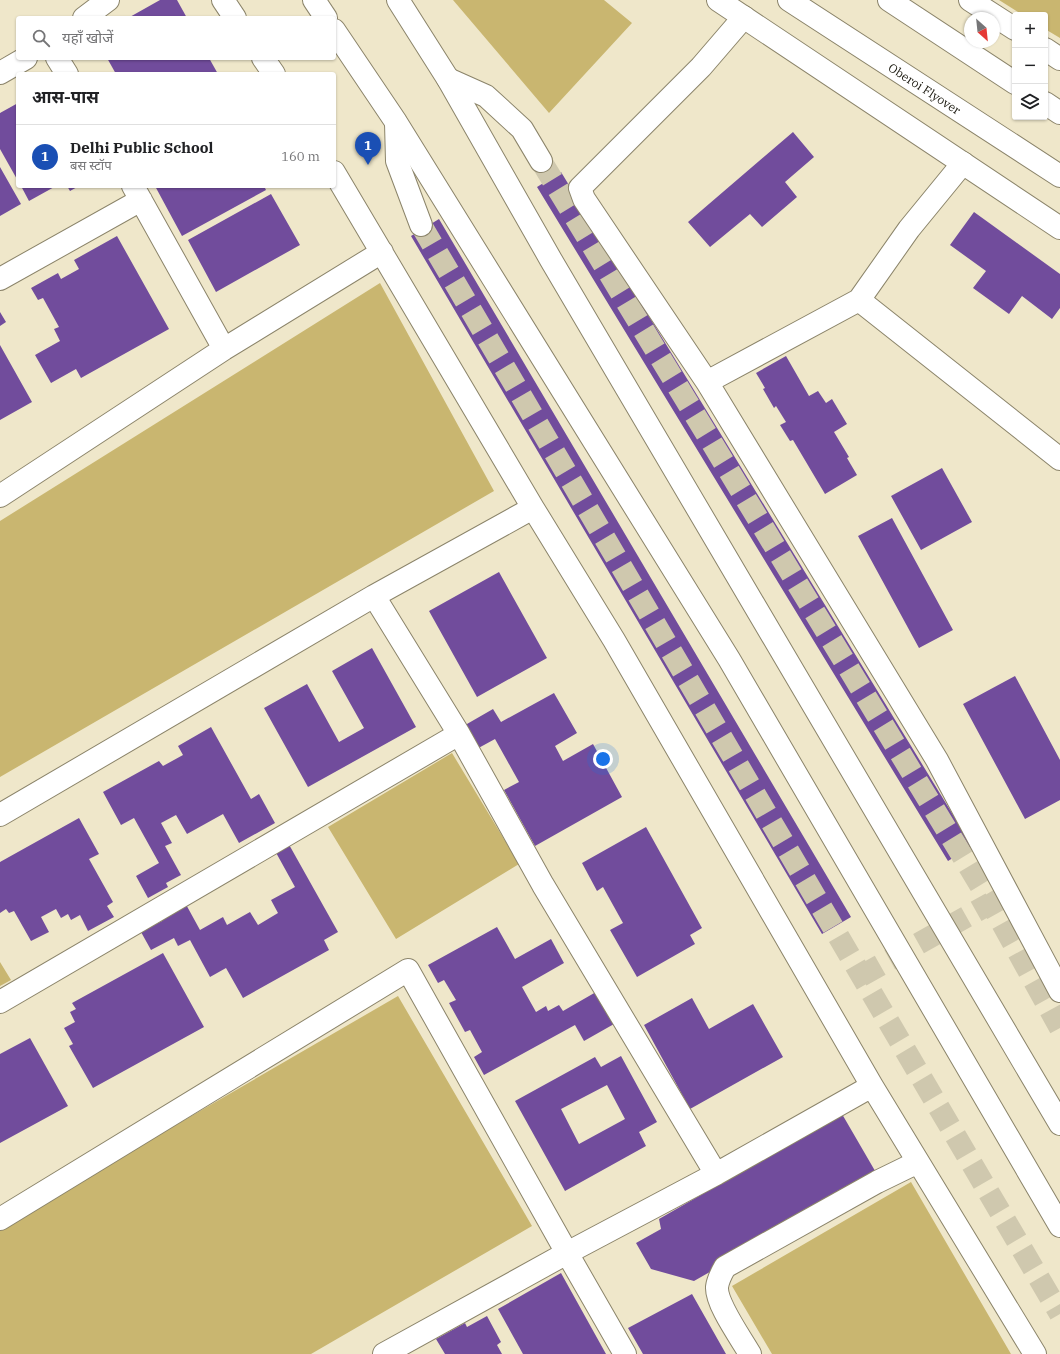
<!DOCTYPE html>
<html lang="hi">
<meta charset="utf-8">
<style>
body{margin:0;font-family:"IBM Plex Serif","Noto Sans Devanagari",serif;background:#f6f6f6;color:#202124}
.controls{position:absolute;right:12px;top:12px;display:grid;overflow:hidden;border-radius:4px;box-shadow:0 1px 3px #0004}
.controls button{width:36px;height:36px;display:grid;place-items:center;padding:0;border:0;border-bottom:1px solid #e0e0e0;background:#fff;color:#202124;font:20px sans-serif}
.compass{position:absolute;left:964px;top:12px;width:36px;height:36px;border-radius:50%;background:#fff;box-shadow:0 1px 3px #0004;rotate:153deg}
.you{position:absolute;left:603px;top:759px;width:14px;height:14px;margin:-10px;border:3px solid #fff;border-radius:50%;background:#1a73e8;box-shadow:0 0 0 6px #1a73e833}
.badge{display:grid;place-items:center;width:26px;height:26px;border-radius:50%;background:#0b8043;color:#fff;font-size:13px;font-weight:700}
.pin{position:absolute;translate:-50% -33px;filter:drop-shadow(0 1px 2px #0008)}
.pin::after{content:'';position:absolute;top:21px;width:14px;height:12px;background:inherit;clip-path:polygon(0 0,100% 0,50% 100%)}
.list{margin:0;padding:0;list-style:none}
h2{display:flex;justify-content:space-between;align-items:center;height:52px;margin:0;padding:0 16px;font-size:17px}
h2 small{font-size:13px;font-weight:400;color:#757577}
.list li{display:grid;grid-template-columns:26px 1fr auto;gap:12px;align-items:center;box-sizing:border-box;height:64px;padding:0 16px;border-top:1px solid #e0e0e0}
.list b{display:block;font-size:15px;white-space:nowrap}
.list p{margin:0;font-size:13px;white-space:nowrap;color:#757577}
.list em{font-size:13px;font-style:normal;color:#757577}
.icon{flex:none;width:22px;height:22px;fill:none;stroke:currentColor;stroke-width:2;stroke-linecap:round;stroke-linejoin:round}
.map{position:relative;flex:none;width:1060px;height:1354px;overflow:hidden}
.search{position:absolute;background:#fff;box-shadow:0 1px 3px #0004;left:16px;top:16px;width:320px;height:44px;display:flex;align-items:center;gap:10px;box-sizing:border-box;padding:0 14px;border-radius:4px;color:#757577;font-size:15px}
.panel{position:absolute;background:#fff;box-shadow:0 1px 3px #0004;left:16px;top:72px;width:320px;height:116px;border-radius:4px}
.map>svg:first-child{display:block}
.green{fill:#c9b670}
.building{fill:#714c9c;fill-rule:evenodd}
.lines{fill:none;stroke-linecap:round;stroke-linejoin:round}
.major-tunnel{stroke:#cfc8ae;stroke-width:22;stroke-dasharray:22 11;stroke-linecap:butt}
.minor-casing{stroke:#8b846a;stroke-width:24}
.major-casing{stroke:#8b846a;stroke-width:24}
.minor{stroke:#fff;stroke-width:22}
.major{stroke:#fff;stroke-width:22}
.labels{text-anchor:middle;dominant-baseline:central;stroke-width:4;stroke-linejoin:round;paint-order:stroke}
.street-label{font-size:12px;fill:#19170d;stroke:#fcf4d7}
</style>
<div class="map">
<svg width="1060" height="1354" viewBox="0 0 1060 1354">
<rect width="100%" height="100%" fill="#efe7ca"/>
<path class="green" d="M453,0H604L632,23L549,113Z
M999,0H1060V38L1045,29V15H1023Z
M380,283L494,491L0,777V521Z
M452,753L519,864L396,939L328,827Z
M0,962L11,980L0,986Z
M398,996L532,1226L311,1354H0V1227Z
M911,1182L1011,1354H772L732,1286Z"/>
<path class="building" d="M160,0H177L187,18H128Z
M107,58H209L218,74H116Z
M18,103V181L0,149V113Z
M793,132L814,157L785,182L797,197L762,227L750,214L710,247L688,222Z
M0,167L21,204L0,216Z
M561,172L972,846L948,861L537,187Z
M21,186H56L29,201Z
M67,186H79L70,191Z
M155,186H264L266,190L182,236Z
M271,194L300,245L216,292L188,240Z
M974,212L1060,274V308L1052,319L1022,296L1009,314L973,288L986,271L950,245Z
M439,219L851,917L822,934L411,236Z
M117,236L169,329L81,378L76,369L51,383L35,355L60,341L54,329L59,327L43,298L38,300L31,288L58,273L61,279L79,269L74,260Z
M0,312L6,322L0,326Z
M0,345L32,402L0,420Z
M786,356L809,396L818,391L826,403L832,399L847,424L834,432L849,457L847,458L857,475L825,494L793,440L790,441L780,425L786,422L776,406L774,408L763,389L765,388L756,373Z
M942,468L972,522L921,550L891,496Z
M892,518L953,630L919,648L858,536Z
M499,572L547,658L477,697L429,611Z
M372,648L416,727L308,787L264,708L307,684L339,742L364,728L332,671Z
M1015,676L1060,760V800L1025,819L963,704Z
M554,693L577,733L555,746L563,761L593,744L622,797L535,846L504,790L519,782L495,739L473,751L460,728L493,709L501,722Z
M211,727L251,799L259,794L275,823L239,843L223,814L187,834L176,815L161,823L172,843L165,846L181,875L166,883L168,887L148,898L136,876L159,863L134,818L121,825L103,792L159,761L163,766L183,755L178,746Z
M79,818L99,854L89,859L113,902L107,906L114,917L88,931L80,915L71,920L68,914L61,918L56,909L41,917L49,932L31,941L14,911L9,913L6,909L0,913V862Z
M646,827L702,928L690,935L695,944L637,977L610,930L623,923L603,887L597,891L582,863Z
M287,841L338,932L324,940L329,950L243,998L226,968L210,977L190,940L178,946L174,938L151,950L141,932L162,921L158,913L183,899L200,930L223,917L227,925L250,912L258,925L278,913L271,900L295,887L274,849Z
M497,927L515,959L551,939L564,963L522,987L536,1012L546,1006L548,1011L559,1005L563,1011L596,992L614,1024L584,1041L575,1025L484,1075L474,1057L482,1052L470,1030L465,1032L449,1003L456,1000L444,980L438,983L428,965Z
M163,953L204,1027L93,1088L69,1046L73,1044L64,1028L75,1022L70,1012L76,1009L72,1003Z
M692,998L709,1029L753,1004L783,1057L690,1109L644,1025Z
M30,1038L68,1106L0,1143V1054Z
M621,1056L657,1122L639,1132L646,1146L565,1191L515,1101L595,1057L601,1067ZM607,1085L625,1119L579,1144L561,1109Z
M842,1114L878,1176L694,1281L651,1269L636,1243L661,1229L659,1219Z
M561,1273L606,1354H523L498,1309Z
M692,1294L726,1354H643L628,1328Z
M487,1316L501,1342L497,1345L502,1354H445L436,1339L465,1323L467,1327Z"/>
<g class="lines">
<path class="major-tunnel" d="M541,161L991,903L1060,1028
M421,225L1060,1314
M861,976L991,903"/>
<g class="minor-casing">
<path id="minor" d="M223,0L235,18
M744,17L701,67L580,188L584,199L707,382L937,760L1060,991
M84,18L108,0
M57,58L67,74
M263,58L274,74
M0,73L26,58
M334,172L533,508L614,640L872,1086L1035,1354
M133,186L224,349
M0,279L141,200
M859,300L1060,459
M707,382L859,300L909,229L963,163
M0,496L224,349L382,252
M374,596L459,734L543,885L716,1174
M0,815L374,596L533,508
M0,1002L459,734
M0,1219L408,970L567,1253L384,1354
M625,1354L567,1253L716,1174L872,1086
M750,1354C741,1338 716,1304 717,1287C718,1279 721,1274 725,1267L877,1182L918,1162"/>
</g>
<g class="major-casing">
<g id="major">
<path d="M314,0L326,18"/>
<path d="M398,0L448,79L551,260L1060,1124"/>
<path d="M718,0L1060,228"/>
<path id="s1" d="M789,0L1060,176"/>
<path d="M889,0L1015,83"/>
<path d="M970,0L1015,29"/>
<path d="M334,30L396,122L729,659L1060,1226"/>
<path d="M1045,49L1060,59"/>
<path d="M448,79L486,96L522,129L541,161"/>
<path d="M1045,103L1060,113"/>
<path d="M396,123L397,161L421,225"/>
</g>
</g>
<use href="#minor" class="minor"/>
<use href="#major" class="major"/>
</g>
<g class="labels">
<g class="street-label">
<text stroke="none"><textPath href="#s1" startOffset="162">Oberoi Flyover</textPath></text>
</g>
</g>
</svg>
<div class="controls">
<button>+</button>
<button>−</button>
<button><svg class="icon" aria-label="layers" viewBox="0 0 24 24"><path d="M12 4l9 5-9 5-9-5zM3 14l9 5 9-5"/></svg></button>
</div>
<svg class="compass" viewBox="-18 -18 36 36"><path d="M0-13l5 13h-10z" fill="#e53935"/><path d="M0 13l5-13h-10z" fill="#757577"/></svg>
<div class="you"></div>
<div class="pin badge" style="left:368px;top:165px;background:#1a4fb4">1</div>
<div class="search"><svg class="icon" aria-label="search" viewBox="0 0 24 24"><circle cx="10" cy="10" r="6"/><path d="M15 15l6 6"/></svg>यहाँ खोजें</div>
<section class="panel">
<h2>आस-पास<small></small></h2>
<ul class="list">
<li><span class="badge" style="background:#1a4fb4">1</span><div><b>Delhi Public School</b><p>बस स्टॉप</p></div><em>160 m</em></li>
</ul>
</section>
</div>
